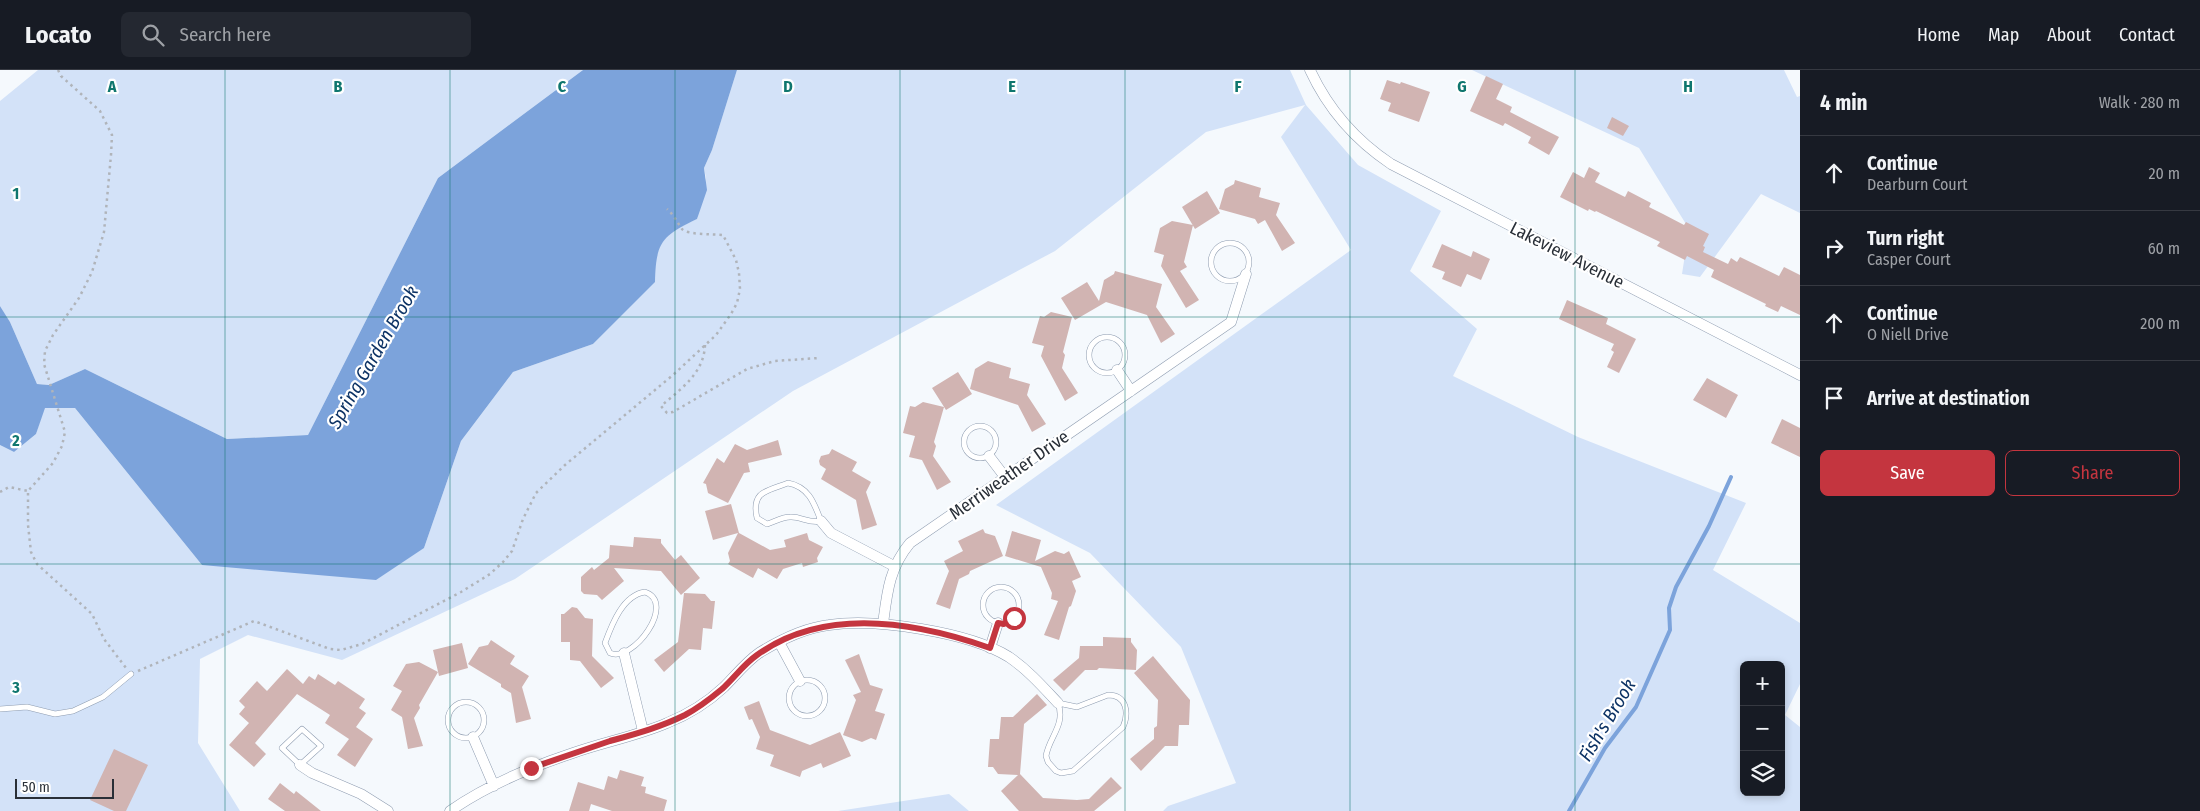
<!DOCTYPE html>
<meta charset="utf-8">
<style>
body{margin:0;font-family:"Fira Sans Condensed",sans-serif;background:#242831;color:#f1f3f6}
.controls{position:absolute;right:15px;bottom:15px;display:grid;overflow:hidden;border-radius:8px;box-shadow:0 2px 8px #0003}
.controls button{width:45px;height:45px;display:grid;place-items:center;padding:0;border:0;border-bottom:1px solid #363941;background:#171b24;color:#f1f3f6;font:25px sans-serif}
.scale{position:absolute;left:15px;bottom:12px;width:99px;box-sizing:border-box;padding-left:5px;border:2px solid #292f37;border-top:0;font-size:14px;line-height:18px;white-space:nowrap;color:#292f37;-webkit-text-stroke:4px #fff;paint-order:stroke}
.stop{position:absolute;width:15px;height:15px;margin:-11px;border:4px solid #c4353f;border-radius:50%;background:#fff}
.stop.end{background:#c4353f;border-color:#fff;box-shadow:0 1px 5px #0008}
.list{margin:0;padding:0;list-style:none}
h2{display:flex;justify-content:space-between;align-items:center;height:65px;margin:0;padding:0 20px;font-size:21px}
h2 small{font-size:16px;font-weight:400;color:#9ea1a6}
.list li{display:grid;grid-template-columns:32px 1fr auto;gap:15px;align-items:center;box-sizing:border-box;height:75px;padding:0 20px;border-top:1px solid #363941}
.list b{display:block;font-size:19px;white-space:nowrap}
.list p{margin:0;font-size:16px;white-space:nowrap;color:#9ea1a6}
.list em{font-size:16px;font-style:normal;color:#9ea1a6}
.actions{display:flex;gap:10px;padding:15px 20px}
.actions a{flex:1;padding:11px 0;border:1px solid #c4353f;border-radius:8px;text-align:center;font-size:18px;color:#c4353f}
.actions .main{background:#c4353f;color:#fff}
.icon{flex:none;width:28px;height:28px;fill:none;stroke:currentColor;stroke-width:2;stroke-linecap:round;stroke-linejoin:round}
.map{position:relative;flex:none;width:1800px;height:741px;overflow:hidden}
header{display:flex;align-items:center;gap:30px;box-sizing:border-box;height:70px;padding:0 25px;background:#171b24;border-bottom:1px solid #363941}
header strong{font-size:24px}
nav{display:flex;gap:28px;margin-inline-start:auto;font-size:18px}
.search{width:350px;height:45px;background:#242831;display:flex;align-items:center;gap:12px;box-sizing:border-box;padding:0 18px;border-radius:8px;color:#9ea1a6;font-size:19px}
main{display:flex}
aside{flex:1;background:#171b24}
.map>svg:first-child{display:block}
.green{fill:#d3e2f8;fill-rule:evenodd}
.water{fill:#7ca3db}
.lines{fill:none;stroke-linecap:round;stroke-linejoin:round}
.stream{stroke:#7ca3db;stroke-width:4}
.building{fill:#d1b4b2}
.service-casing{stroke:#8e9cb0;stroke-width:6}
.minor-casing{stroke:#8e9cb0;stroke-width:11}
.path{stroke:#b0b4ba;stroke-width:2.5;stroke-dasharray:2.5 4;stroke-linecap:butt}
.service{stroke:#fff;stroke-width:5}
.minor{stroke:#fff;stroke-width:10}
.route{stroke:#c4353f;stroke-width:6}
.grid{fill:none;stroke:#0f766e;stroke-width:1;stroke-opacity:0.55}
.labels{text-anchor:middle;dominant-baseline:central;stroke-width:4.5;stroke-linejoin:round;paint-order:stroke}
.street-label{font-size:18px;fill:#292f37;stroke:#fff}
.water-label{font-size:19px;font-style:italic;fill:#0d3365;stroke:#fff}
.grid-label{font-size:16px;text-anchor:middle;font-weight:bold;fill:#0f766e;stroke:#fff;stroke-width:4.5;stroke-linejoin:round;paint-order:stroke}
</style>
<header>
<strong>Locato</strong>
<div class="search"><svg class="icon" aria-label="search" viewBox="0 0 24 24"><circle cx="10" cy="10" r="6"/><path d="M15 15l6 6"/></svg>Search here</div>
<nav><a>Home</a><a>Map</a><a>About</a><a>Contact</a></nav>
</header>
<main>
<div class="map">
<svg width="1800" height="741" viewBox="0 0 1800 741">
<rect width="100%" height="100%" fill="#f5f9fd"/>
<path class="green" d="M38,0H583L438,108L308,365L227,369L85,299L49,315L37,314L10,252L0,236V31Z
M737,0H1290L1306,35L1358,95L1441,141L1410,201L1477,259L1453,306L1578,367L1746,433L1713,500L1800,553V614L1785,645L1800,657V741H1163L1168,736L1236,713L1181,577L1090,483L996,435L1351,180L1281,67L1305,35L1206,62L1055,181L793,321L515,509L342,590L248,565L200,589L198,673L240,741H0V375L14,382L36,364L44,338H75L202,495L424,478L461,371L513,302L593,274L654,212C656,173 660,166 697,149L706,108L704,98L712,80ZM1744,595H1781V722H1744Z
M1472,0H1784L1797,27L1800,26V143L1761,124L1700,207L1682,204L1689,159L1639,78Z
M949,724L969,741H838Z"/>
<path class="water" d="M583,0H737L712,80L704,98L707,120L697,149C661,166 656,173 655,212L593,274L513,302L461,371L424,478L376,510L202,495L75,338H45L36,364L14,382L0,375V236L10,252L37,314L49,315L85,299L227,369L308,365L438,108Z"/>
<g class="lines">
<path class="stream" d="M1569,741L1605,678L1636,637L1670,560L1669,538L1676,517L1709,456L1731,407"/>
</g>
<path class="building" d="M1486,6L1503,14L1496,29L1512,37L1510,42L1559,67L1549,85L1528,73L1531,67L1505,53L1503,56L1470,41Z
M1387,10L1400,14L1401,12L1430,22L1419,52L1388,41L1391,33L1380,29Z
M1612,47L1629,56L1623,66L1607,58Z
M1589,97L1600,103L1595,112L1625,127L1628,121L1651,133L1649,137L1663,144L1684,155L1686,152L1709,164L1703,176L1705,177L1703,182L1728,194L1731,188L1737,192L1740,187L1779,206L1784,197L1800,205V245L1781,236L1778,242L1765,236L1766,234L1711,207L1714,200L1687,186L1685,190L1657,176L1660,172L1596,141L1595,142L1589,139L1588,141L1560,127L1573,102L1584,108Z
M1235,110L1261,118L1259,127L1280,133L1276,145L1295,173L1282,181L1265,150L1258,154L1255,149L1219,139L1225,119L1234,114Z
M1207,121L1220,143L1195,159L1182,137Z
M1172,151L1193,155L1184,192L1187,197L1180,201L1199,230L1186,238L1161,196L1164,185L1154,182L1160,158Z
M1442,174L1471,187L1473,181L1490,189L1481,210L1467,204L1461,217L1442,209L1445,202L1432,197Z
M1115,201L1162,214L1156,237L1175,264L1161,273L1147,245L1106,232L1075,250L1061,228L1087,212L1099,231L1104,210L1114,204Z
M1567,230L1608,248L1606,254L1636,269L1619,303L1607,297L1614,282L1611,280L1614,274L1559,249Z
M1051,242L1072,247L1063,282L1065,285L1062,298L1078,323L1065,331L1041,286L1044,276L1032,273L1040,246L1044,247Z
M988,291L1011,298L1009,308L1030,314L1027,325L1046,354L1032,362L1018,335L970,319L975,299Z
M958,302L972,324L946,340L932,318Z
M1707,308L1738,325L1726,348L1693,330Z
M923,332L944,337L934,372L936,376L933,386L951,412L937,420L922,390L909,387L915,366L903,363L910,336L915,337Z
M1782,349L1800,358V387L1771,373Z
M778,370L782,385L748,393L750,402L744,403L728,433L708,423L706,414L703,413L717,388L724,393L735,374L747,380Z
M832,379L857,392L852,401L871,412L866,422L877,455L862,460L856,430L821,409L826,399L820,395L819,391L821,386L829,384Z
M731,434L739,463L770,480L786,477L784,470L807,463L809,470L823,477L817,488L818,492L803,497L802,493L783,499L777,509L758,498L753,508L728,494L730,491L728,483L738,463L713,470L705,441Z
M983,459L985,463L995,466L1003,486L970,501L969,504L959,509L950,539L936,534L949,501L944,491L963,481L958,471Z
M1012,461L1041,470L1035,491L1055,481L1064,484L1069,481L1081,507L1072,511L1076,521L1071,536L1069,537L1059,570L1044,565L1058,531L1051,529L1052,523L1041,497L1005,486Z
M634,467L661,469V473L675,490L681,485L700,508L681,525L661,501L614,498L624,511L602,530L597,525L584,524L581,521V507L592,497L594,500L609,488L610,475L633,477Z
M684,523L705,524L711,531H715L712,559L703,558L701,580L689,579L664,602L654,590L678,572Z
M572,537L577,538L585,548L593,549L592,586L614,608L601,618L580,591L570,590V572H561V544H564Z
M1103,567L1131,568V572L1137,580L1136,600L1099,598L1097,600H1085L1064,621L1053,610L1079,588L1080,576H1103Z
M491,570L515,586L510,594L529,606L522,617L531,649L516,653L511,623L501,617V614L468,594L479,577L488,575Z
M462,573L468,598L439,606L433,580Z
M859,584L870,615L883,619L875,641L885,644L876,670L871,668L862,672L843,665L856,630L853,625L861,622L845,590Z
M1153,586L1190,630L1189,655H1179L1178,676H1165L1141,701L1130,689L1154,669V658L1157,656L1158,630L1134,603Z
M419,592L438,602L419,635L420,638L414,648L423,676L408,679L402,647L391,640L402,621L393,616L406,594Z
M287,599L303,614L309,606L315,610L318,604L335,615L338,611L365,629L359,638L366,643L356,657L373,669L355,697L337,685L349,669L325,653L330,645L297,624L255,673L266,684L254,697L229,675L249,653L239,644L245,637L239,631L257,611L267,621Z
M1037,624L1047,635L1024,654L1020,704L1043,728L1077,730L1089,729L1111,707L1122,718L1094,741H1019L1001,721L1018,705L998,704L993,697H988L990,669H999L1001,647H1013Z
M759,631L770,660L810,675L840,662L851,686L823,698L821,693L802,701L800,707L770,696L774,685L756,679L760,667L752,649L749,650L744,637Z
M114,679L148,695L126,741H114L90,730Z
M620,700L644,707L641,716L646,717L645,723L667,730L664,741H612L591,734L589,741H569L578,712L604,720L608,706L617,709Z
M280,713L294,724L296,721L321,741H285L268,729Z"/>
<g class="lines">
<g class="service-casing">
<path id="service" d="M1211 192a19 19 0 1 1 38 0a19 19 0 1 1-38 0Z
M1089 285a18 18 0 1 1 36 0a18 18 0 1 1-36 0Z
M964 372a16 16 0 1 1 32 0a16 16 0 1 1-32 0Z
M788,413C809,417 814,433 821,451C809,454 801,446 790,447C782,447 774,452 767,454L757,448C751,421 767,421 788,413Z
M983 535a18 18 0 1 1 36 0a18 18 0 1 1-36 0Z
M645,522C677,533 633,593 610,583L605,573C612,554 623,525 645,522Z
M789 628a18 18 0 1 1 36 0a18 18 0 1 1-36 0Z
M1108,625C1127,625 1129,643 1123,657L1073,701L1061,703L1056,701L1048,692L1046,686C1049,667 1066,655 1058,633L1077,637Z
M448 650a18 18 0 1 1 36 0a18 18 0 1 1-36 0Z
M0,639L27,637L55,644L73,641L103,627L131,604
M302,659L321,676L300,695L282,678Z"/>
</g>
<g class="minor-casing">
<path id="minor" d="M1310,0C1328,39 1355,70 1391,94L1800,305
M1117,300L1131,321
M989,386L1005,407
M821,451L831,463L894,496
M883,554C887,523 889,498 910,473L1231,252L1246,204
M779,572L800,611
M990,578L998,553
M624,583L643,661
M473,667L494,716
M300,695L312,703L361,724L388,741
M450,741C487,715 531,697 573,683C604,672 637,666 667,653C687,645 708,632 724,617C735,606 746,592 759,583C780,570 804,558 829,555C875,548 969,562 1009,587C1028,600 1043,617 1058,633"/>
</g>
<path class="path" d="M58,0L61,6L100,41L112,65L111,85L104,162L92,202L79,228L53,265L45,281L44,294L65,362L62,376L53,393L28,421V455L31,482L37,494L92,544L104,569L126,598
M705,275C704,303 681,319 661,336L667,343L673,342L747,299L775,291L819,288
M0,422L9,417L28,421
M138,601L254,551L330,579L341,580L362,574L461,522L490,504L503,492L512,481L523,449L536,423L565,395L673,305L716,265L731,244L737,233L740,219L739,203L736,190L723,165C713,164 687,165 682,159C677,152 674,145 667,139"/>
<use href="#service" class="service"/>
<use href="#minor" class="minor"/>
</g>
<g class="lines">
<path class="route" d="M531,698C557,689 583,680 610,671C635,664 661,657 685,645C698,638 710,629 722,619C734,608 744,594 757,585C825,536 916,552 990,578L998,553L1004,554L1014,548"/>
</g>
<path class="grid" d="M225,0V741M450,0V741M675,0V741M900,0V741M1125,0V741M1350,0V741M1575,0V741M0,247H1800M0,494H1800"/>
<g class="labels">
<g class="street-label">
<text transform="translate(1567 185) rotate(27)">Lakeview Avenue</text>
<text transform="translate(1009 405) rotate(-35)">Merriweather Drive</text>
</g>
<g class="water-label">
<text transform="translate(373 287) rotate(-60)">Spring Garden Brook</text>
<text transform="translate(1607 650) rotate(-59)">Fish's Brook</text>
</g>
</g>
<g class="grid-label">
<text x="112" y="22">A</text>
<text x="338" y="22">B</text>
<text x="562" y="22">C</text>
<text x="788" y="22">D</text>
<text x="1012" y="22">E</text>
<text x="1238" y="22">F</text>
<text x="1462" y="22">G</text>
<text x="1688" y="22">H</text>
<text x="16" y="129">1</text>
<text x="16" y="376">2</text>
<text x="16" y="623">3</text>
</g>
</svg>
<div class="controls">
<button>+</button>
<button>−</button>
<button><svg class="icon" aria-label="layers" viewBox="0 0 24 24"><path d="M12 4l9 5-9 5-9-5zM3 14l9 5 9-5"/></svg></button>
</div>
<div class="scale">50 m</div>
<div class="stop" style="left:1014px;top:548px"></div>
<div class="stop end" style="left:531px;top:698px"></div>
</div>
<aside>
<h2>4 min<small>Walk · 280 m</small></h2>
<ul class="list">
<li><svg class="icon" aria-label="ahead" viewBox="0 0 24 24"><path d="M12 20V5M6 11l6-6 6 6"/></svg><div><b>Continue</b><p>Dearburn Court</p></div><em>20 m</em></li>
<li><svg class="icon" aria-label="right" viewBox="0 0 24 24"><path d="M7 20v-9h11M14 6l5 5-5 5"/></svg><div><b>Turn right</b><p>Casper Court</p></div><em>60 m</em></li>
<li><svg class="icon" aria-label="ahead" viewBox="0 0 24 24"><path d="M12 20V5M6 11l6-6 6 6"/></svg><div><b>Continue</b><p>O Niell Drive</p></div><em>200 m</em></li>
<li><svg class="icon" aria-label="arrive" viewBox="0 0 24 24"><path d="M6 21V4h12l-3 4 3 4H6"/></svg><div><b>Arrive at destination</b></div></li>
</ul>
<div class="actions"><a class="main">Save</a><a>Share</a></div>
</aside>
</main>
